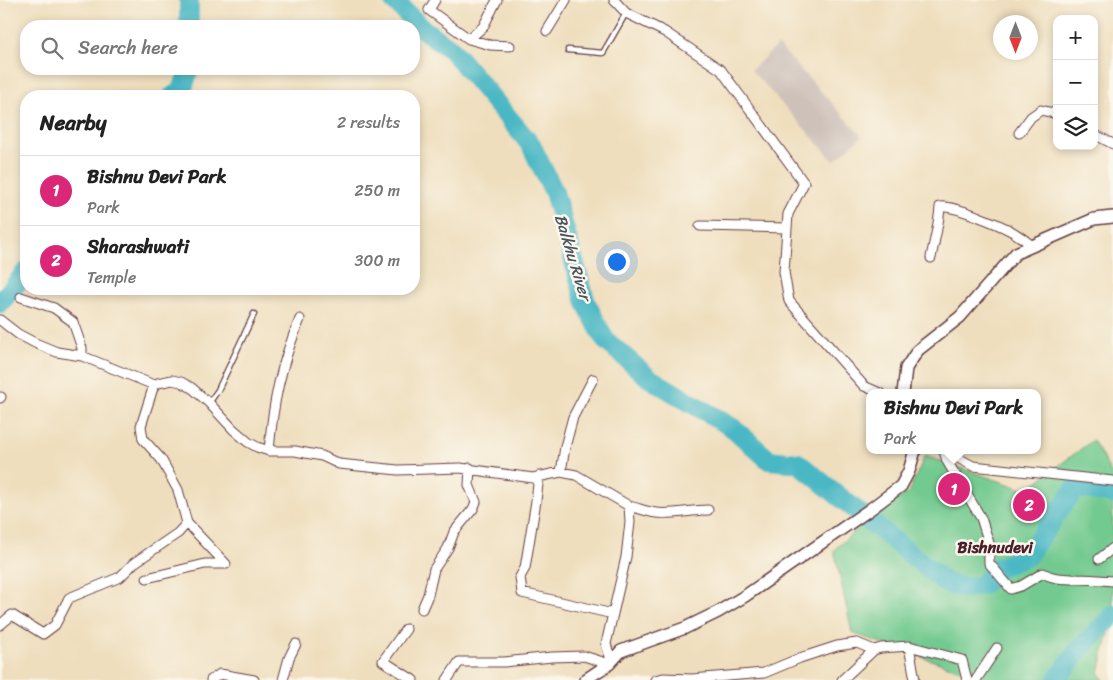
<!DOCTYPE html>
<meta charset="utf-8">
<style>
body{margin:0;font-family:Sriracha,sans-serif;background:#f2f2f2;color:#222}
.controls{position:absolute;right:15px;top:15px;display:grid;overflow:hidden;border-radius:10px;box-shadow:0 2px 8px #0003}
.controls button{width:45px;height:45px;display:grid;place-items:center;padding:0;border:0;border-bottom:1px solid #e0e0e0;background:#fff;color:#222;font:25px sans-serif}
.compass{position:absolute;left:993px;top:15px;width:45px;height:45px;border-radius:50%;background:#fff;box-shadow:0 2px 8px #0003;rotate:180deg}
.you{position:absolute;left:616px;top:261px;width:18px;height:18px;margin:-12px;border:4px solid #fff;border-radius:50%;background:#1a73e8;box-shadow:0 0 0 8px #1a73e833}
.badge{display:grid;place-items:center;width:32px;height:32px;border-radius:50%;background:#db2777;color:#fff;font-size:16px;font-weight:700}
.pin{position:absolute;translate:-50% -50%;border:2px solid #fff;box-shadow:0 1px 5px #0006}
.popup{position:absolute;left:866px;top:389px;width:175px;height:65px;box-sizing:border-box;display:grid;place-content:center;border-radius:10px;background:#fff;filter:drop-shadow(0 1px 4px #0005);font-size:16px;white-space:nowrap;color:#767676}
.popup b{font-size:19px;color:#222}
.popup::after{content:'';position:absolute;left:50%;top:100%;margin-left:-10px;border:10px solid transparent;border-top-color:#fff}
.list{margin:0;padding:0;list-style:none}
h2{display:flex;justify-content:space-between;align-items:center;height:65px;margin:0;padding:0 20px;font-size:21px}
h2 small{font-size:16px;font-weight:400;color:#767676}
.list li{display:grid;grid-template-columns:32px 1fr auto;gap:15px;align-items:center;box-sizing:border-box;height:70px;padding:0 20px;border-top:1px solid #e0e0e0}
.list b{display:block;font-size:19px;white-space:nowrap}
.list p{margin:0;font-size:16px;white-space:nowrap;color:#767676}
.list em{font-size:16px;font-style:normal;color:#767676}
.icon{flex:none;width:28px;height:28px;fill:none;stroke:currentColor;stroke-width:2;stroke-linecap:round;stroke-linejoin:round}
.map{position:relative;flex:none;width:1113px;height:680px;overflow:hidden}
.search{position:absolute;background:#fff;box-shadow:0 2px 8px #0003;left:20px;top:20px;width:400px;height:55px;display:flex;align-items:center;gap:12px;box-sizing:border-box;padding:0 18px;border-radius:20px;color:#767676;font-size:19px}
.panel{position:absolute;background:#fff;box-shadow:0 2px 8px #0003;left:20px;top:90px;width:400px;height:205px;border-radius:20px}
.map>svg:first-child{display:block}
.industrial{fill:#cec1b9}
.green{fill:#73ca90;stroke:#5e745e}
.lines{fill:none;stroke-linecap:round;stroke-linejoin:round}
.river{stroke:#4ab7c4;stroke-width:20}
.service-casing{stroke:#633c41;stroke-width:7}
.minor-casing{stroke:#633c41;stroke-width:11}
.tertiary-casing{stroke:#633c41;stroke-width:14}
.service{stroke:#fff;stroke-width:4.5}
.minor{stroke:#fff;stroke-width:9}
.tertiary{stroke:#fff;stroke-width:11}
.labels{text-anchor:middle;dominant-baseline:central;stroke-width:5;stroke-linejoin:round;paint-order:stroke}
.water-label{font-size:16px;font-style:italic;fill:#4a5461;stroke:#fbf7ec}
.neighbourhood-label{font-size:16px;font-weight:bold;fill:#4a1f2b;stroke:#fbf7ec}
</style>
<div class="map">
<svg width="1113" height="680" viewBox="0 0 1113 680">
<rect width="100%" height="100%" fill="#fbf7ec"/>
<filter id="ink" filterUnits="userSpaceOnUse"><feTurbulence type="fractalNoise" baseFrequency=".02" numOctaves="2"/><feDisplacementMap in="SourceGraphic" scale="10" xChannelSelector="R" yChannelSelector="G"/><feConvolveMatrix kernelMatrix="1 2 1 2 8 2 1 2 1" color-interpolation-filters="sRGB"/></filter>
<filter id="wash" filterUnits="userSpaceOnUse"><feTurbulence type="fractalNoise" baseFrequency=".0096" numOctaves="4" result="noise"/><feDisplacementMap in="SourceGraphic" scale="20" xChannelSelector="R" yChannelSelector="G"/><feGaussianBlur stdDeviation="1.12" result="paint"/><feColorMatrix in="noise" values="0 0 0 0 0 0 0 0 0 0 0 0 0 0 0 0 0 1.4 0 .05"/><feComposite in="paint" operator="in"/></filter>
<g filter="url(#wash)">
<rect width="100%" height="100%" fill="#efdebd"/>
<path class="industrial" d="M778,45L862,136L834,161L751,70Z"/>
<path class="green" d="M1093,440L1113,476V617L1099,672L1104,680H989L852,633L834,550L871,516L908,493L925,456L1026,490Z"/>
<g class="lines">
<path class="river" d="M189,0V26
M393,0L424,30L452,50L531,145L554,192L586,303L605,340L649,378L733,428L769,460L798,463L946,583L965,588L982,585L998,568L1027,556L1076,487L1113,494
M173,96L182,91L189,69
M0,303L26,272
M1057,680L1076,653L1113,615"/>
</g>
</g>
<g filter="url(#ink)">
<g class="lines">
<g class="service-casing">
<path id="service" d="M568,50L603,53L626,13
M209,403L218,390L254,314"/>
</g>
<g class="minor-casing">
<path id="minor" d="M435,0L429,10L469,39L490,45L510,46
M614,0L626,13L665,32L721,70L804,183L788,214L784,272L789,301L864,386L880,393
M547,31L566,0
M469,39L483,27L497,0
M1019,133L1031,117L1041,110L1057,114
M1094,134L1113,144
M700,226L787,228
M931,258C934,241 939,225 940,207C954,205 1007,227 1019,236C1024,239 1028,243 1032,246
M21,297L54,308L73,322L82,348V356
M0,320L18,334L35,343L57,352L82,356L154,385L158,383L172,380L181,382L192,388L209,403L233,429L248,442L257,447L269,451H295L322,456L339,464L398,470L460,468L533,478L561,472L576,475L629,506L630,522L626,557L606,644L611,660
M154,385L141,426L143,439L161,459L178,490L187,523L226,564
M0,398L1,397
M943,450L973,466L1113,481
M269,451C273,402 281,364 300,319
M944,451L947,461L981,518L989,543V563L1011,589L1021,586L1043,573C1055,580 1064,578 1077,579C1089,579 1101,580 1113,581
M561,472L565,447L573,417L593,379
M539,476L536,501L525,568L520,577L522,593L613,614
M629,506C638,508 647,512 656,513C674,515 690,510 708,510
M1099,559L1113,548
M147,578L205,564H226
M422,609L428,595L434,569L448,548L454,532L473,509L476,502L469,485L470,468
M0,625L12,615L43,634L55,625L69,598L120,577L134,563L178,533L187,523
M406,629L383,661L413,680
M909,646L915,680
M211,680L220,674L254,680
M283,680L289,658L296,644
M447,680L459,662H504L552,657L584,656L609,664
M655,680L663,678L692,679L764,673L800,658L837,646L857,643L874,650
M842,680L874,650L881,648L909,646L962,660L967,680
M976,680L997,648"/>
</g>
<g class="tertiary-casing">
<path id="tertiary" d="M903,393L906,368L918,350L960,317L1016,253L1094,219L1113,217
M585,680L609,664L621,651L685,628L718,612L745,596L869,510L901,486L909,471L915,450"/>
</g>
<use href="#service" class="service"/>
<use href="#minor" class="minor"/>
<use href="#tertiary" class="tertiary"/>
</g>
</g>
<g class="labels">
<g class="water-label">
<text transform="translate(573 257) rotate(73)">Balkhu River</text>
</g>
<g class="neighbourhood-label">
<text x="995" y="547">Bishnudevi</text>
</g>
</g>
</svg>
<div class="controls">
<button>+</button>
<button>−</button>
<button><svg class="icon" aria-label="layers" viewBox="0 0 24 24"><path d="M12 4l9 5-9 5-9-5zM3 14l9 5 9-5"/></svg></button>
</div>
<svg class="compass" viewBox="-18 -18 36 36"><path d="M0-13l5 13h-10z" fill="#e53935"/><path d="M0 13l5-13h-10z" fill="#767676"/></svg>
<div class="you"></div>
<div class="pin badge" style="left:954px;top:489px">1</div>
<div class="popup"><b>Bishnu Devi Park</b>Park</div>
<div class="pin badge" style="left:1029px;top:505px">2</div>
<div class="search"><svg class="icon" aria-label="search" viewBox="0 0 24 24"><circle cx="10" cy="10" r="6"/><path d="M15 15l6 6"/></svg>Search here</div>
<section class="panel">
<h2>Nearby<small>2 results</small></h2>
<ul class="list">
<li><span class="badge">1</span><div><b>Bishnu Devi Park</b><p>Park</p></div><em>250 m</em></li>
<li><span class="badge">2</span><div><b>Sharashwati</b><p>Temple</p></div><em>300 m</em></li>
</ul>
</section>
</div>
